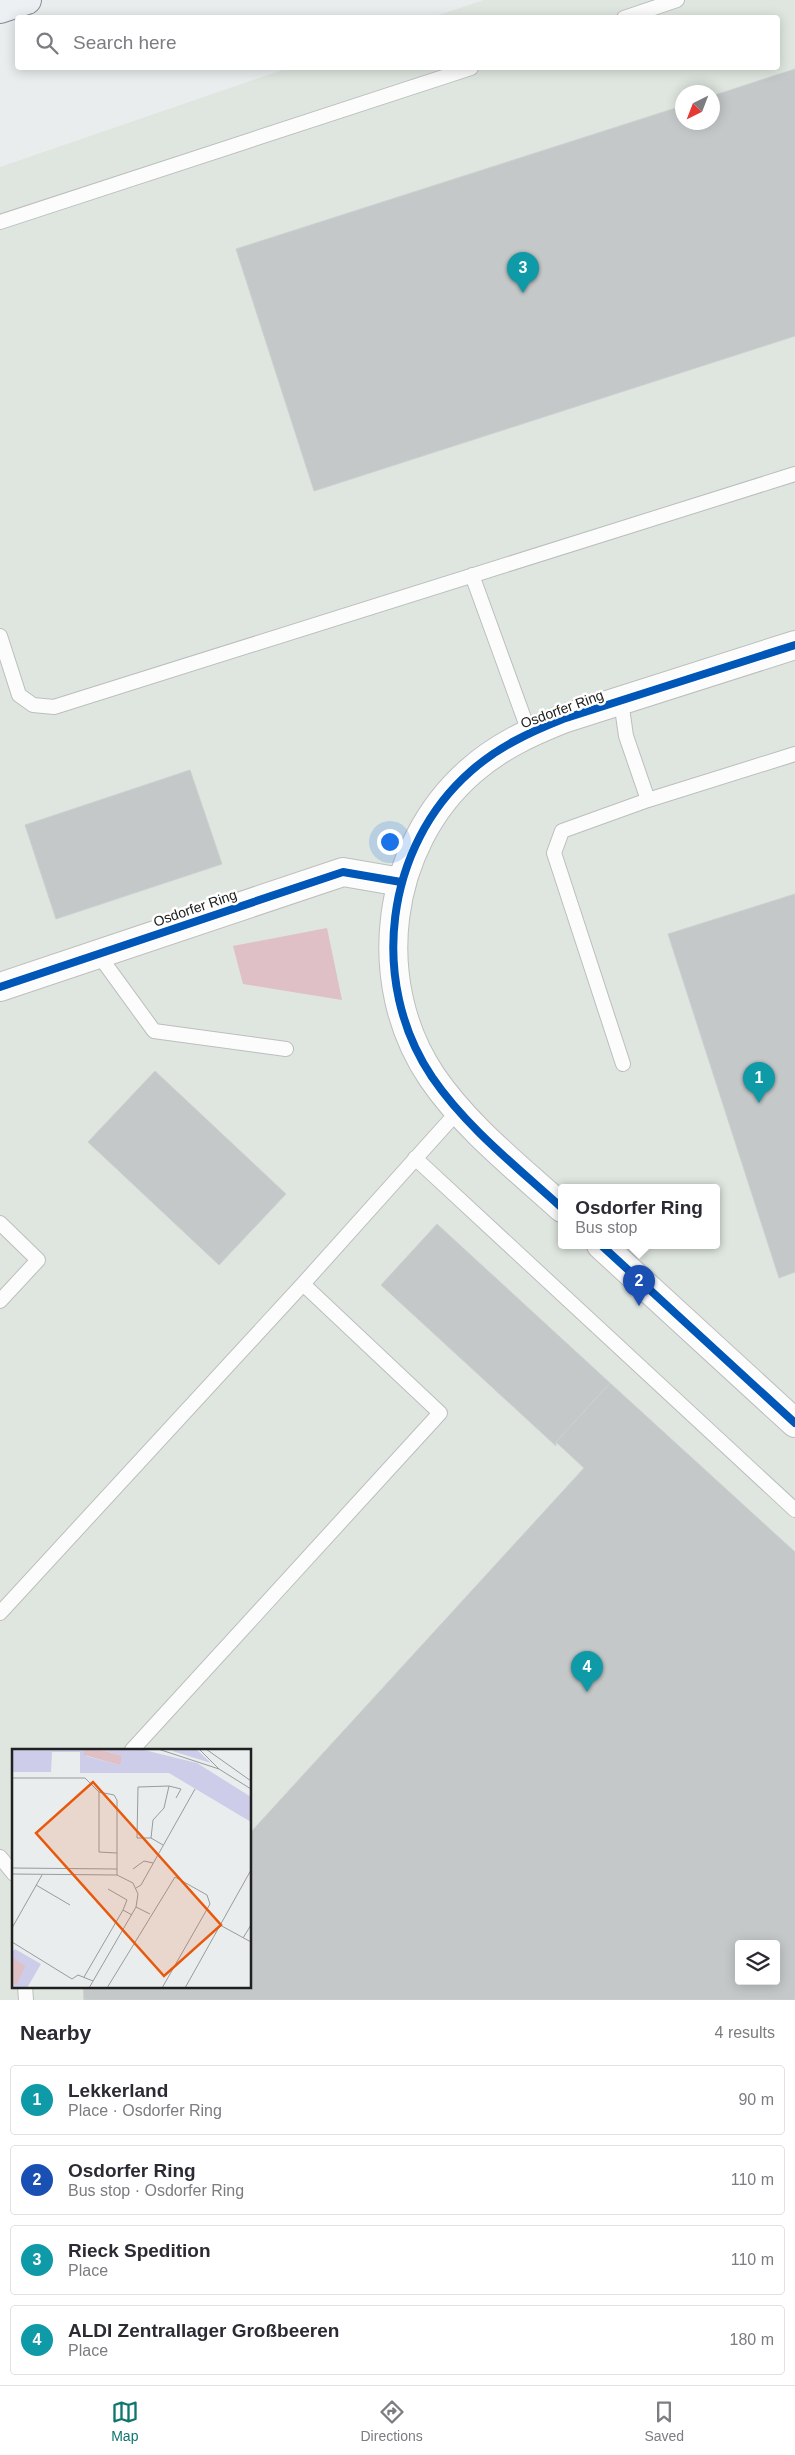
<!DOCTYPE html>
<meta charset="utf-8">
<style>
body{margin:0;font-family:Arial,sans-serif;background:#f7f7f7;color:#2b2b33}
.controls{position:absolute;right:15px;bottom:15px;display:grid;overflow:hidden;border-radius:5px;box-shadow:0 2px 12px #0003}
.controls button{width:45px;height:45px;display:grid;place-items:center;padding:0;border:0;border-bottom:1px solid #e1e1e2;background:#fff;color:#2b2b33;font:25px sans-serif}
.compass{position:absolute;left:675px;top:85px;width:45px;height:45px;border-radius:50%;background:#fff;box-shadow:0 2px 12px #0003;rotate:222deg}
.you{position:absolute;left:389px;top:841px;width:18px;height:18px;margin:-12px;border:4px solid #fff;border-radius:50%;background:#1a73e8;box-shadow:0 0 0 8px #1a73e833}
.badge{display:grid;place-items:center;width:32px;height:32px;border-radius:50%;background:#0f766e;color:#fff;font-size:16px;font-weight:700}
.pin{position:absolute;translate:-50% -41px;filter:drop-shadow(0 1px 2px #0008)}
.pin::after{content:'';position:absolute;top:26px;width:18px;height:15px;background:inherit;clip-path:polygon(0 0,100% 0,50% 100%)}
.popup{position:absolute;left:558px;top:1184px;width:162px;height:65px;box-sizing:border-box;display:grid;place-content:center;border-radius:5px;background:#fff;filter:drop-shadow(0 1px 4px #0005);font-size:16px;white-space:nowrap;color:#7c7c81}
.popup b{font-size:19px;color:#2b2b33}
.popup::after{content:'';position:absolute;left:50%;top:100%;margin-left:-10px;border:10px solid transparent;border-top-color:#fff}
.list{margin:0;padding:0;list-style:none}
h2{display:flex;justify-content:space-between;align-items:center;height:65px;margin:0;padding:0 20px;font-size:21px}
h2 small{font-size:16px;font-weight:400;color:#7c7c81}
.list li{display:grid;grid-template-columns:32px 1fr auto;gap:15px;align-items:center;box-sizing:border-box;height:70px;margin:0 10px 10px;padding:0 10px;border:1px solid #e1e1e2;border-radius:5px}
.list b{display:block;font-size:19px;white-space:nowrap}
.list p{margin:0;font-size:16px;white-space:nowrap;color:#7c7c81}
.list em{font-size:16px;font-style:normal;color:#7c7c81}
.icon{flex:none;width:28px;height:28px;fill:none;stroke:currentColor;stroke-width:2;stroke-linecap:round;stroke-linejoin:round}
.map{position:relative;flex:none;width:795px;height:2000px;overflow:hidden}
.search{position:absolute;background:#fff;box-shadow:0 2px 12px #0003;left:15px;right:15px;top:15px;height:55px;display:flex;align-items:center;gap:12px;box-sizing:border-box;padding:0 18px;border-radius:5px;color:#7c7c81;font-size:19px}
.sheet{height:385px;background:#fff}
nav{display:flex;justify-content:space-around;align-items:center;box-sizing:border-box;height:70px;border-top:1px solid #e1e1e2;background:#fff;font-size:14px;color:#7c7c81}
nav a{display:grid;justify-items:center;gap:2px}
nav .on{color:#0f766e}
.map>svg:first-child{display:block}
.industrial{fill:#dfe6df;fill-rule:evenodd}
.water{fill:#dec0c6}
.building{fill:#c5c8c9;stroke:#cbd0d1;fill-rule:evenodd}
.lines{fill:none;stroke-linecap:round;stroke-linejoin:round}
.lane-casing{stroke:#bcbebe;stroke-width:16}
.street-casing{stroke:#bcbebe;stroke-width:30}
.secondary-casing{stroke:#828a97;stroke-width:30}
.lane{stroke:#fcfcfc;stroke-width:14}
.street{stroke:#fcfcfc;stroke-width:28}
.secondary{stroke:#ecf0f3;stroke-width:28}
.cycleway-casing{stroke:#fff;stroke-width:11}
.cycleway{stroke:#0057b8;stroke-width:8}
.labels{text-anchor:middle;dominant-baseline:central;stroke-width:5;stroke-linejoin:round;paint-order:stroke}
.street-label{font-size:14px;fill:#202020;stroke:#fff}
.inset-road{fill:none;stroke:#999b9c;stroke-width:1}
.view{fill:#e8590c;fill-opacity:0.15;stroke:#e8590c;stroke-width:2.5}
.inset-edge{fill:none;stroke:#202020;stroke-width:2.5}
</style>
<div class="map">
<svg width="795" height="2000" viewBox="0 0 795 2000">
<rect width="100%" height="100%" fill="#e9edee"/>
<path class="industrial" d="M484,0H795V2000H0V167L288,68H778V18L433,17ZM682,92H712V122H682ZM562,1187H716V1245H562ZM14,1750H250V1986H14ZM739,1944H776V1981H739Z"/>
<path class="water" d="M327,928L342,1000L243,984L233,946Z"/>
<path class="building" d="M795,69V336L314,491L236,249L682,106V122H712V96Z
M190,770L222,864L56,919L25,825Z
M795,894V1272L779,1278L668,934Z
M155,1071L286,1194L219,1265L88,1142Z
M437,1224L610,1383L556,1442V1446L381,1285Z
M610,1383L795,1552V2000H84L83,1986H250V1833L584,1468L556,1442ZM739,1944H776V1981H739Z"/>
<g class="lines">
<g class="lane-casing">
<path id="lane" d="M624,18L677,0
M0,222L471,68
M472,575L529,732
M0,636L19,695L33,705L54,707L795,474
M621,701L626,736L648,800L795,754
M98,954L154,1031L286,1049
M623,1064L554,853L562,831L648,800
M415,1158L795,1510
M0,1223L38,1260L0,1301
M0,1613L303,1284L459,1110
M132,1750L440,1413L303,1284
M0,1857L14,1874
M25,1986L26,2000"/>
</g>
<g class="street-casing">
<path id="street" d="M0,987L343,872L401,882
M562,1208C517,1167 466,1127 432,1077C368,982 385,846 471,771C498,747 530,732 563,719L795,645
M601,1245L795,1423"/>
</g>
<g class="secondary-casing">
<path id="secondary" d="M0,9L27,0"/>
</g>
<use href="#lane" class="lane"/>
<use href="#street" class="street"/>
<use href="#secondary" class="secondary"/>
<g class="cycleway-casing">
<path id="cycleway" d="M0,987L343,872L401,882
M562,1208C517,1167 466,1127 432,1077C368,982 385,846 471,771C498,747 530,732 563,719L795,645
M601,1245L795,1423"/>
</g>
<use href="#cycleway" class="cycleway"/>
</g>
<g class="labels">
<g class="street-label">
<text transform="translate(562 709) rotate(-20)">Osdorfer Ring</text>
<text transform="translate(195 908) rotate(-19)">Osdorfer Ring</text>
</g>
</g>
<g transform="translate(12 1749)">
<rect width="239" height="239" fill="#e9edee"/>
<path d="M0,0H72L74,7L107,16L109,6L85,0H128L185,14L239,48V73L157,24H68V3H40L39,23H0ZM184,0L199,14L160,2L165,0ZM3,200L29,215L15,239H0V203Z" fill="#cdcde9"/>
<path d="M85,0L109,6V13L107,16L72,6V0ZM0,208L13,217L5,235L0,236Z" fill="#dec0c6"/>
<path class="inset-road" d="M146,0L207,20M187,0L207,20L239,40M194,0L239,32M0,29H73L87,43V103L105,104M157,37L169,40L164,49M87,43L102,46L105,51V126M139,89L141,71L152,59L157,37L126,38L125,89H139L151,96M0,119L105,120M121,120L132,112L141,114M0,125L105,126L121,134L126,145L124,158L77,239M24,136L58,156M124,139L129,136L183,40M96,140L115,151L111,161M124,158L138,165M208,176L239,193M0,179L30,126M231,189L239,176M0,193L60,230L66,226L81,232M72,228L111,161L120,166M95,239L163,128L195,146L198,155L150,239M173,239L239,121"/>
<path class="view" d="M81,33L209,176L152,227L24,84Z"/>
<rect width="239" height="239" class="inset-edge"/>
</g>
</svg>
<div class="controls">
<button><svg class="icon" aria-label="layers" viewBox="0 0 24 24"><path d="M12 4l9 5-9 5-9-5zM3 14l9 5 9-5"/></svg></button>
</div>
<svg class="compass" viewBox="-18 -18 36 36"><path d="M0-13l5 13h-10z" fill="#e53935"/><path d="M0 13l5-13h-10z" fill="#7c7c81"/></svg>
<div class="you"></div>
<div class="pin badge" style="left:759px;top:1103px;background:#0f9aa8">1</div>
<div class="pin badge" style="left:639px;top:1306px;background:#1a4fb4">2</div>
<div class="popup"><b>Osdorfer Ring</b>Bus stop</div>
<div class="pin badge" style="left:523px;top:293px;background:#0f9aa8">3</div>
<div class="pin badge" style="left:587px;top:1692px;background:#0f9aa8">4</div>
<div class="search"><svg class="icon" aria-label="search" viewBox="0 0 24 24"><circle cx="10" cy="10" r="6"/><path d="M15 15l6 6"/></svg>Search here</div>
</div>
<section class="sheet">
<h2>Nearby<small>4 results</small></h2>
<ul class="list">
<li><span class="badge" style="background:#0f9aa8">1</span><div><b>Lekkerland</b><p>Place · Osdorfer Ring</p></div><em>90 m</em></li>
<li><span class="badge" style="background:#1a4fb4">2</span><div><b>Osdorfer Ring</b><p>Bus stop · Osdorfer Ring</p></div><em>110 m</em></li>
<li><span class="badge" style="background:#0f9aa8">3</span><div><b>Rieck Spedition</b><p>Place</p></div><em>110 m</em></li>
<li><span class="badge" style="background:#0f9aa8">4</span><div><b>ALDI Zentrallager Großbeeren</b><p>Place</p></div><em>180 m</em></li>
</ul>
</section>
<nav>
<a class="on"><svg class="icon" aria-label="map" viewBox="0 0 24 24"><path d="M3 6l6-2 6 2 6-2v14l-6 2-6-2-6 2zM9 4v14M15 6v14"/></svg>Map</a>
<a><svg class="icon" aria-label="directions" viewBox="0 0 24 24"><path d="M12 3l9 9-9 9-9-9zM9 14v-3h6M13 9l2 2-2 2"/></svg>Directions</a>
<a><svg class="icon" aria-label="saved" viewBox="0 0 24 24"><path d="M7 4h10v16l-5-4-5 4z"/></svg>Saved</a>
</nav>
